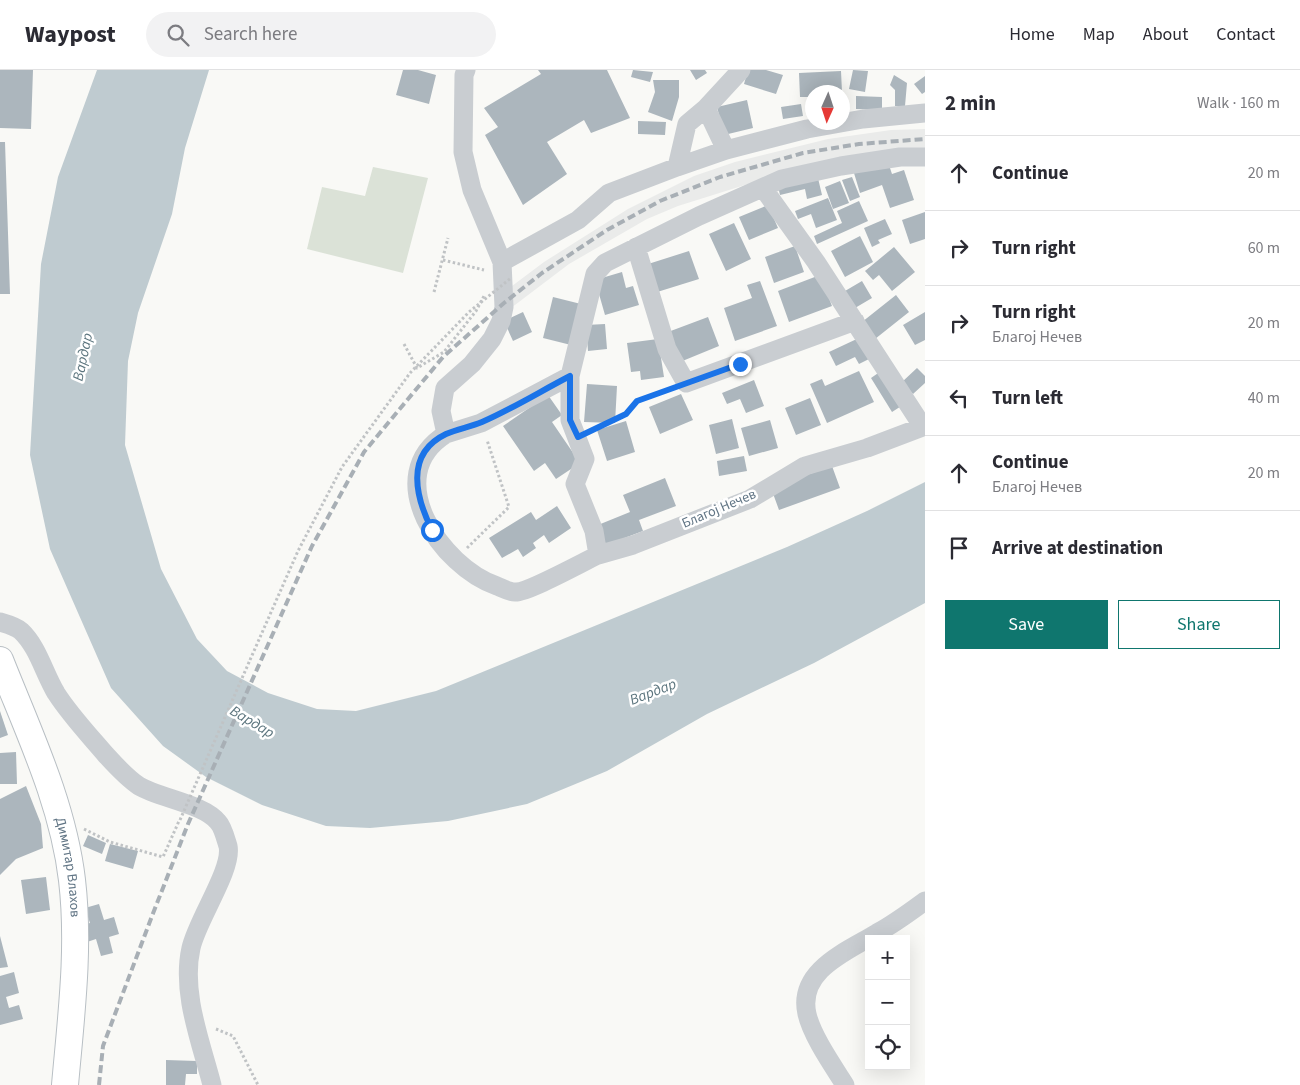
<!DOCTYPE html>
<meta charset="utf-8">
<style>
body{margin:0;font-family:"Source Sans 3",sans-serif;background:#f2f2f3;color:#2b2b33}
.controls{position:absolute;right:15px;bottom:15px;display:grid;overflow:hidden;border-radius:0px;box-shadow:0 5px 20px #0002}
.controls button{width:45px;height:45px;display:grid;place-items:center;padding:0;border:0;border-bottom:1px solid #e1e1e2;background:#fff;color:#2b2b33;font:25px sans-serif}
.compass{position:absolute;left:805px;top:15px;width:45px;height:45px;border-radius:50%;background:#fff;box-shadow:0 5px 20px #0002;rotate:183deg}
.stop{position:absolute;width:15px;height:15px;margin:-11px;border:4px solid #1a73e8;border-radius:50%;background:#fff}
.stop.end{background:#1a73e8;border-color:#fff;box-shadow:0 1px 5px #0008}
.list{margin:0;padding:0;list-style:none}
h2{display:flex;justify-content:space-between;align-items:center;height:65px;margin:0;padding:0 20px;font-size:21px}
h2 small{font-size:16px;font-weight:400;color:#7c7c81}
.list li{display:grid;grid-template-columns:32px 1fr auto;gap:15px;align-items:center;box-sizing:border-box;height:75px;padding:0 20px;border-top:1px solid #e1e1e2}
.list b{display:block;font-size:19px;white-space:nowrap}
.list p{margin:0;font-size:16px;white-space:nowrap;color:#7c7c81}
.list em{font-size:16px;font-style:normal;color:#7c7c81}
.actions{display:flex;gap:10px;padding:15px 20px}
.actions a{flex:1;padding:11px 0;border:1px solid #0f766e;border-radius:0px;text-align:center;font-size:18px;color:#0f766e}
.actions .main{background:#0f766e;color:#fff}
.icon{flex:none;width:28px;height:28px;fill:none;stroke:currentColor;stroke-width:2;stroke-linecap:round;stroke-linejoin:round}
.map{position:relative;flex:none;width:925px;height:1015px;overflow:hidden}
header{display:flex;align-items:center;gap:30px;box-sizing:border-box;height:70px;padding:0 25px;background:#fff;border-bottom:1px solid #e1e1e2}
header strong{font-size:24px}
nav{display:flex;gap:28px;margin-inline-start:auto;font-size:18px}
.search{width:350px;height:45px;background:#f2f2f3;display:flex;align-items:center;gap:12px;box-sizing:border-box;padding:0 18px;border-radius:28px;color:#7c7c81;font-size:19px}
main{display:flex}
aside{flex:1;background:#fff}
.map>svg:first-child{display:block}
.built{fill:#eaebea}
.green{fill:#dbe2d7}
.water{fill:#bfcbd0}
.building{fill:#acb6bd}
.lines{fill:none;stroke-linecap:round;stroke-linejoin:round}
.secondary-casing{stroke:#b8bfc4;stroke-width:28}
.path{stroke:#c0c3c5;stroke-width:3;stroke-dasharray:2.5 2.5;stroke-linecap:butt}
.street{stroke:#c9cdd1;stroke-width:19}
.secondary{stroke:#fff;stroke-width:26}
.rail{stroke:#a8afb5;stroke-width:4;stroke-dasharray:8 4;stroke-linecap:butt}
.path-bridge{stroke:#c0c3c5;stroke-width:3;stroke-dasharray:2.5 2.5;stroke-linecap:butt}
.route{stroke:#1a73e8;stroke-width:6}
.labels{text-anchor:middle;dominant-baseline:central;stroke-width:5;stroke-linejoin:round;paint-order:stroke}
.street-label{font-size:14px;fill:#617585;stroke:#fff}
.water-label{font-size:15px;font-style:italic;fill:#5c757e;stroke:#fff}
</style>
<header>
<strong>Waypost</strong>
<div class="search"><svg class="icon" aria-label="search" viewBox="0 0 24 24"><circle cx="10" cy="10" r="6"/><path d="M15 15l6 6"/></svg>Search here</div>
<nav><a>Home</a><a>Map</a><a>About</a><a>Contact</a></nav>
</header>
<main>
<div class="map">
<svg width="925" height="1015" viewBox="0 0 925 1015">
<rect width="100%" height="100%" fill="#f9f9f6"/>
<path class="built" d="M925,59V81L789,101L678,136L647,149L569,194L507,241L500,225L544,192L628,139L694,106L735,92L828,69L891,60Z"/>
<path class="green" d="M373,97L428,108L403,203L307,179L322,117L365,126Z"/>
<path class="water" d="M97,0H209L185,78L172,144L138,243L128,291L125,375L161,499L197,569L227,601L268,623L317,639L356,641L436,621L787,477L867,441L925,412V533L814,593L707,644L607,701L527,734L448,751L370,758L326,756L262,735L206,707L163,676L111,618L50,479L30,385L41,194L58,107Z"/>
<path class="building" d="M0,0H33L31,59L0,58Z
M403,0H418L436,5L429,34L396,25Z
M538,0H607L630,48L591,63L584,50L547,72L567,104L523,135L485,65L498,57L484,38L541,4Z
M633,0L653,2L650,12L631,7Z
M690,0H705L707,3L696,10Z
M748,0H766L783,5L776,24L744,14Z
M853,0L868,1L865,22L849,19Z
M841,1L842,22H812V27H800L799,3Z
M894,5L907,13L905,36H895V20L890,15Z
M925,6V22L922,24L914,14Z
M653,10H679V27L672,51L648,42L655,22Z
M856,26L882,27V40L856,39Z
M747,30L753,58L724,65L717,37Z
M801,34L803,46L783,49L781,37Z
M638,51L666,52L665,65L638,64Z
M0,72H5L10,224H0Z
M888,92L892,104L904,100L914,130L890,138L882,115L860,123L854,103Z
M817,104L822,125L807,129L805,119L780,125L777,112Z
M852,107L860,127L850,131L842,110Z
M840,111L849,133L833,139L825,117Z
M828,128L837,150L816,158L811,144L798,149L795,141Z
M859,131L868,151L817,174L814,166L842,153L837,141Z
M768,135L778,158L749,170L739,147Z
M925,142V169L910,174L902,150Z
M885,149L892,164L878,170L880,173L872,177L864,158Z
M734,153L751,189L726,201L709,164Z
M860,166L873,192L845,207L831,181Z
M795,176L804,202L774,213L765,187Z
M894,177L915,202L892,221L879,205L873,210L865,201Z
M689,181L699,209L654,223L645,195Z
M622,202L626,218L633,216L639,235L605,245L595,210Z
M820,205L832,236L789,252L778,221Z
M760,211L777,256L735,271L724,238L752,228L747,215Z
M862,211L872,228L855,238L845,221Z
M896,225L909,242L875,269L862,252Z
M553,227L585,235L575,276L543,268Z
M523,242L532,262L513,271L504,251Z
M925,242V270L915,275L903,255Z
M708,247L719,276L680,292L668,262Z
M605,254L607,279L588,281L586,255Z
M861,267L871,288L859,294L855,287L836,296L829,282Z
M658,269L664,307L641,310L640,301L631,302L627,273Z
M917,298L925,306V313L913,324L902,312Z
M884,299L906,333L892,342L871,308Z
M859,301L874,332L827,353L810,314L822,309L825,316Z
M754,310L764,336L746,343L740,329L727,334L722,323Z
M587,314L617,316L615,353L584,352Z
M681,324L693,350L660,364L649,337Z
M548,325L562,345L552,352L580,393L556,409L545,393L534,401L503,356Z
M810,328L821,355L796,365L785,338Z
M732,349L739,378L716,384L709,355Z
M770,350L778,378L749,386L741,358Z
M626,351L635,382L607,391L597,360Z
M744,386L747,401L719,406L717,391Z
M832,396L840,418L779,440L771,418Z
M665,408L676,436L639,450L643,461L606,475L598,455L630,442L623,425Z
M557,436L571,458L549,473L544,465L533,473L536,478L523,487L518,479L502,488L489,468L531,442L536,450Z
M0,641L8,665L0,668Z
M16,682L17,714H0V683Z
M26,716L41,754L43,778L16,789L0,805V729Z
M88,765L106,773L102,784L83,776Z
M110,774L138,781L133,799L105,791Z
M46,807L50,840L26,844L21,810Z
M99,834L104,850L114,847L119,864L109,867L113,883L101,886L96,869L87,872L82,855L90,853L85,838Z
M0,866L8,897L0,898Z
M14,902L19,923L6,927L9,938L19,935L23,949L0,955V906Z
M166,990L197,991V1004H186L185,1015H166Z"/>
<g class="lines">
<g class="secondary-casing">
<g id="secondary">
<path id="s1" d="M0,590C28,661 63,733 72,810C80,878 71,947 65,1015"/>
</g>
</g>
<path class="path" d="M443,190L484,200
M434,222L448,168
M404,274L417,298L444,282L476,241L484,226
M592,361L627,344L637,331L669,319
M467,478L509,437L487,370
M250,590L298,481L342,397L410,303
M84,759L110,772L163,787L179,751
M216,959L233,966L258,1015"/>
<path class="street" d="M466,0L464,5L463,82L472,120L502,192L504,237L501,251L492,269L472,294L445,318L441,341L446,364C379,406 441,497 497,516C502,518 509,522 515,522C527,523 583,492 598,485
M726,80L706,38L741,0
M925,87H900L841,96L782,109L699,146L605,193L595,204L570,306V350L585,389L575,414L594,461L598,485L633,475L750,429L805,396L867,378L925,356
M677,97L687,54L706,38
M763,118L816,192L923,357
M636,177L667,279L686,313L855,251
M502,192L578,150L609,123L677,97L726,80L807,59L863,49L925,43
M446,364L481,353L570,306
M0,552C7,554 15,556 21,561C38,577 44,603 56,623C70,645 89,665 106,685C116,696 127,708 139,716C159,728 204,734 218,752C223,757 226,770 228,776C233,799 197,850 191,878C181,923 201,972 212,1015
M845,1015C833,996 812,966 807,944C797,900 848,881 877,863C894,854 910,842 925,831"/>
<use href="#secondary" class="secondary"/>
<path class="rail" d="M99,1015L103,976L152,846L188,754L312,476L364,382L443,287L504,233L542,203L607,160L660,131L720,107L803,83L859,74L925,69"/>
<path class="path-bridge" d="M410,303L469,242L511,208
M180,750L250,590"/>
</g>
<g class="lines">
<path class="route" d="M432,460C416,428 404,384 446,364C457,359 470,357 482,352C512,339 541,321 570,306V350L578,367L626,344L637,331L740,294"/>
</g>
<g class="labels">
<g class="street-label">
<text transform="translate(719 439) rotate(-23)">Благој Нечев</text>
<text stroke="none"><textPath href="#s1" startOffset="219">Димитар Влахов</textPath></text>
</g>
<g class="water-label">
<text transform="translate(83 287) rotate(-78)">Вардар</text>
<text transform="translate(653 622) rotate(-21)">Вардар</text>
<text transform="translate(252 652) rotate(31)">Вардар</text>
</g>
</g>
</svg>
<div class="controls">
<button>+</button>
<button>−</button>
<button><svg class="icon" aria-label="locate" viewBox="0 0 24 24"><circle cx="12" cy="12" r="6"/><path d="M12 2v4M12 18v4M2 12h4M18 12h4"/></svg></button>
</div>
<svg class="compass" viewBox="-18 -18 36 36"><path d="M0-13l5 13h-10z" fill="#e53935"/><path d="M0 13l5-13h-10z" fill="#7c7c81"/></svg>
<div class="stop" style="left:432px;top:460px"></div>
<div class="stop end" style="left:740px;top:294px"></div>
</div>
<aside>
<h2>2 min<small>Walk · 160 m</small></h2>
<ul class="list">
<li><svg class="icon" aria-label="ahead" viewBox="0 0 24 24"><path d="M12 20V5M6 11l6-6 6 6"/></svg><div><b>Continue</b></div><em>20 m</em></li>
<li><svg class="icon" aria-label="right" viewBox="0 0 24 24"><path d="M7 20v-9h11M14 6l5 5-5 5"/></svg><div><b>Turn right</b></div><em>60 m</em></li>
<li><svg class="icon" aria-label="right" viewBox="0 0 24 24"><path d="M7 20v-9h11M14 6l5 5-5 5"/></svg><div><b>Turn right</b><p>Благој Нечев</p></div><em>20 m</em></li>
<li><svg class="icon" aria-label="left" viewBox="0 0 24 24"><path d="M17 20v-9H6M10 6l-5 5 5 5"/></svg><div><b>Turn left</b></div><em>40 m</em></li>
<li><svg class="icon" aria-label="ahead" viewBox="0 0 24 24"><path d="M12 20V5M6 11l6-6 6 6"/></svg><div><b>Continue</b><p>Благој Нечев</p></div><em>20 m</em></li>
<li><svg class="icon" aria-label="arrive" viewBox="0 0 24 24"><path d="M6 21V4h12l-3 4 3 4H6"/></svg><div><b>Arrive at destination</b></div></li>
</ul>
<div class="actions"><a class="main">Save</a><a>Share</a></div>
</aside>
</main>
